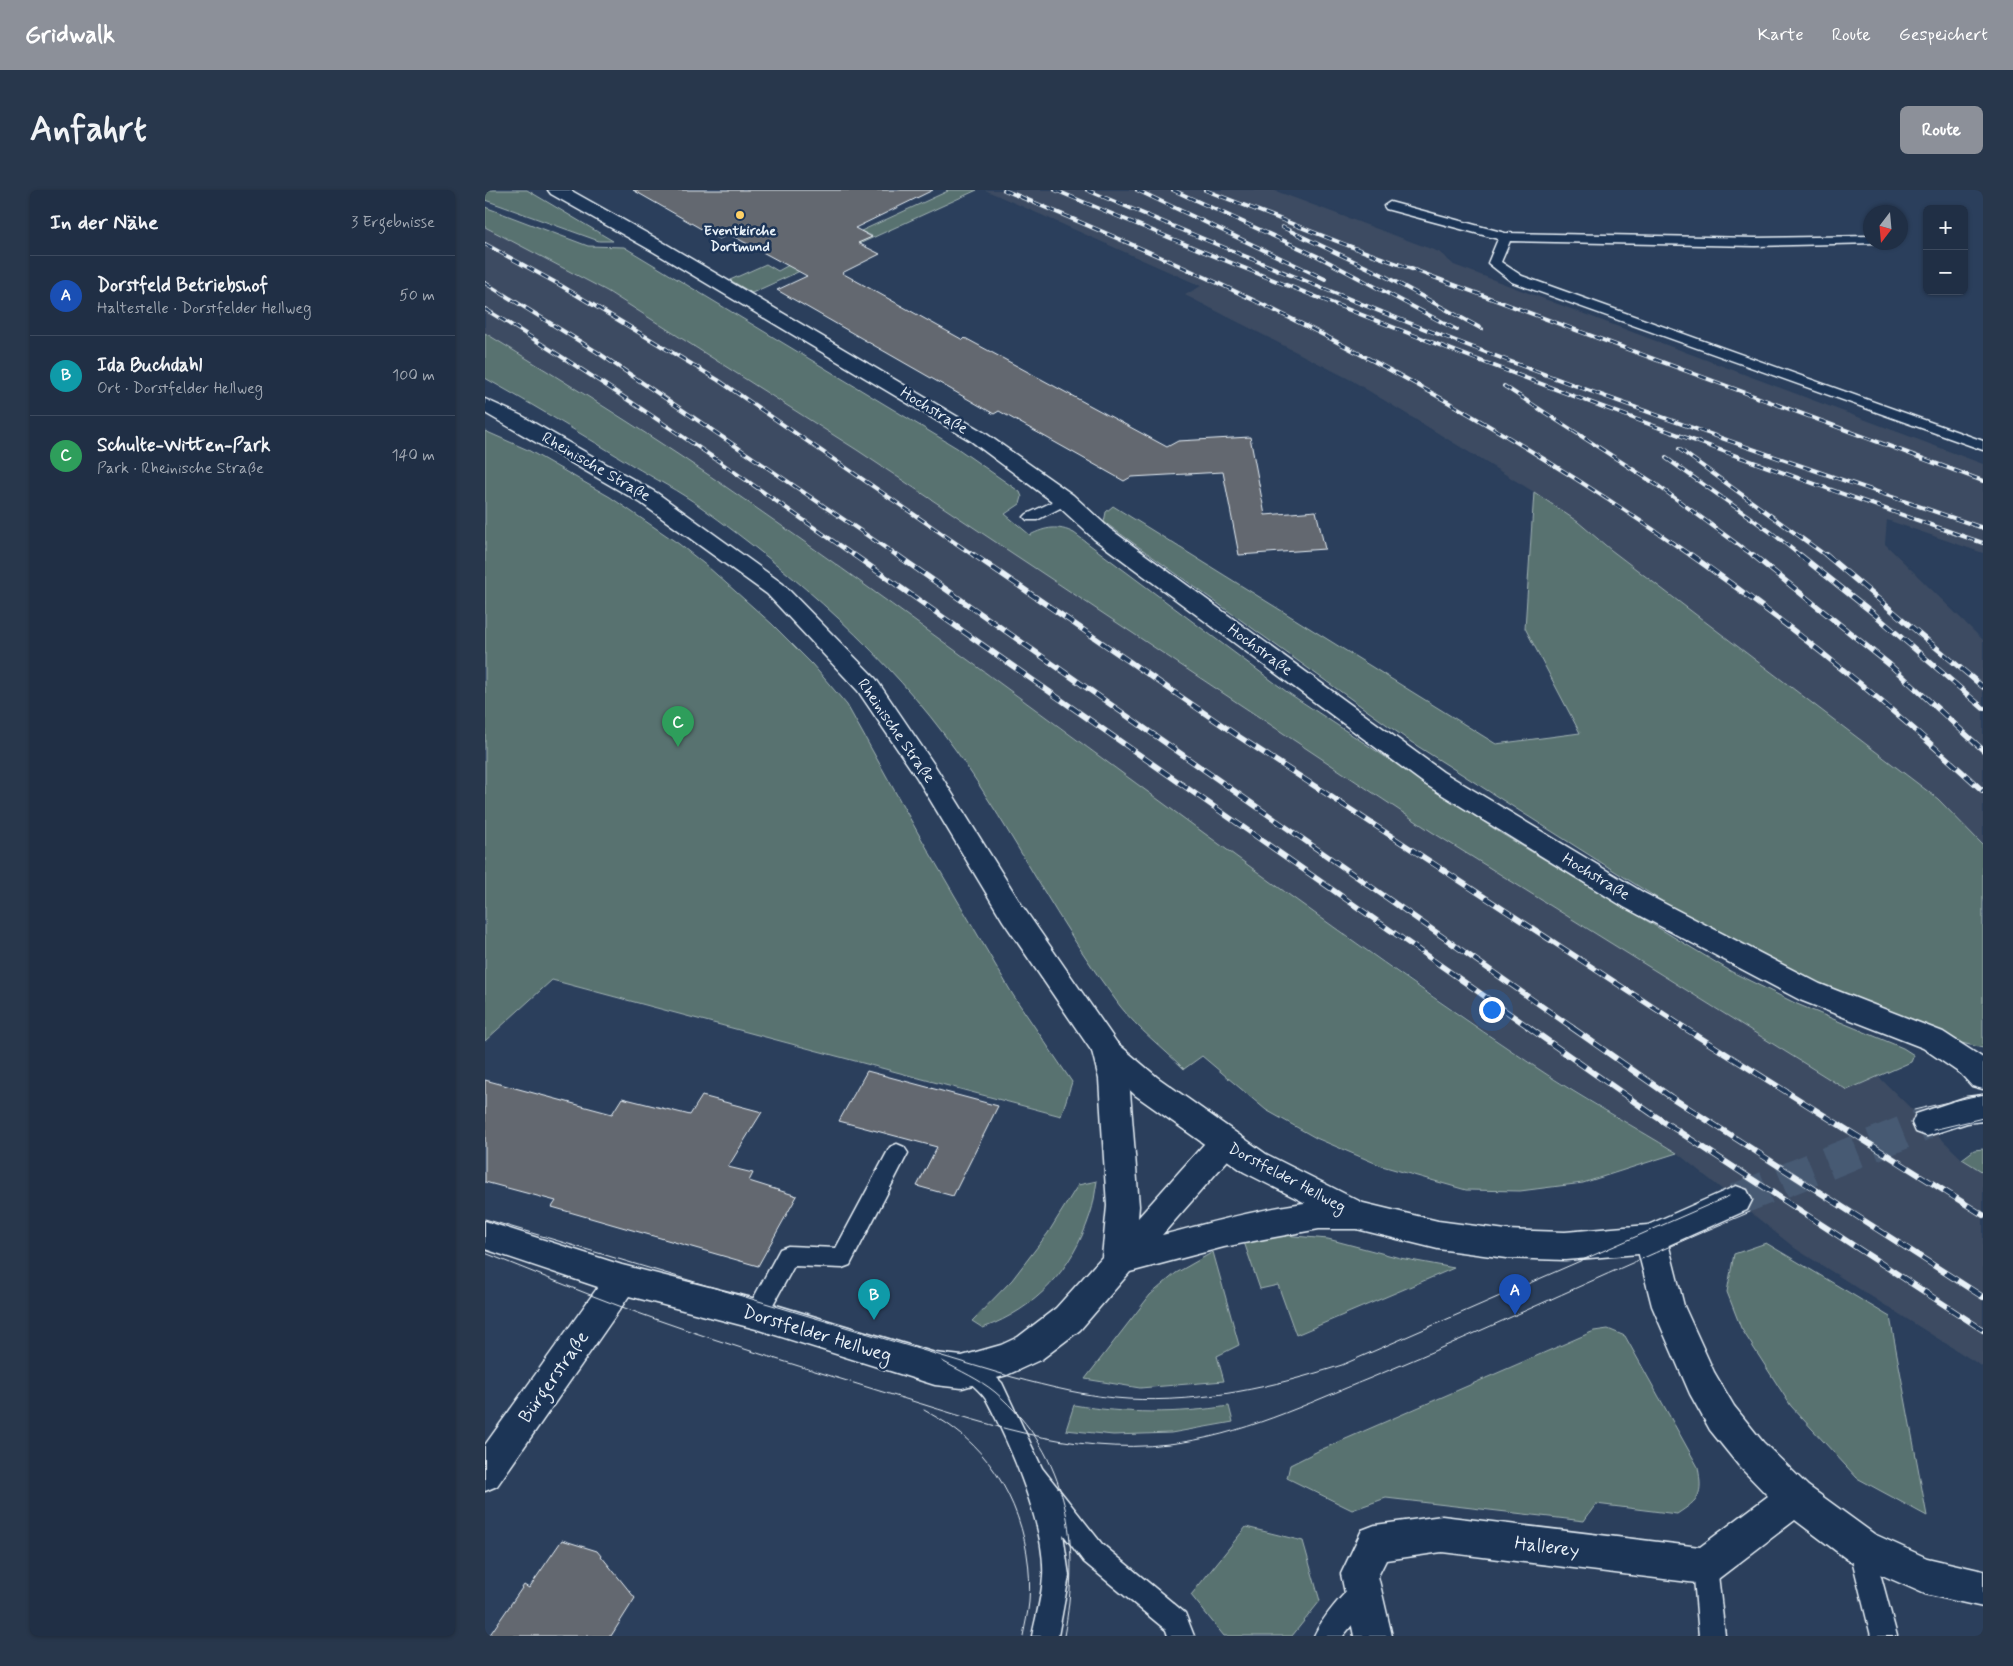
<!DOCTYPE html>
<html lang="de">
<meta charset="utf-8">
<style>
body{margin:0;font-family:Mynerve,sans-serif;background:#28374c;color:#f1f3f6}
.controls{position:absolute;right:15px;top:15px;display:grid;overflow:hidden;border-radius:8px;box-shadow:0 1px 4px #0004}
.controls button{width:45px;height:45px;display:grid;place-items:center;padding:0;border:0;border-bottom:1px solid #3d4a5e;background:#202f45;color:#f1f3f6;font:25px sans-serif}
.compass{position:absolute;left:1378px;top:15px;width:45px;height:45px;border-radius:50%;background:#202f45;box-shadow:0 1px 4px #0004;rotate:196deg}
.you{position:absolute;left:1006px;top:819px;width:18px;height:18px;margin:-12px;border:4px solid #fff;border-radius:50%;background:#1a73e8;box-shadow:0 0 0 8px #1a73e833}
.badge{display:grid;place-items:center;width:32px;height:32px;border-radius:50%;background:#8c9099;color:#fff;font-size:16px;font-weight:700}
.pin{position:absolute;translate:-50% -41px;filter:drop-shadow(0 1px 2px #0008)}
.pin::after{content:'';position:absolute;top:26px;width:18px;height:15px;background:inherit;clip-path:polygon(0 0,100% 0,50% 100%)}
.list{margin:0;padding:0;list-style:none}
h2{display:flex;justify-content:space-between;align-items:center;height:65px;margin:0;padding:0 20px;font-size:21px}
h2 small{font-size:16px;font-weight:400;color:#a2a9b3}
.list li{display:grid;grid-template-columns:32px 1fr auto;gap:15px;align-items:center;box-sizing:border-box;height:80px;padding:0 20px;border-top:1px solid #3d4a5e}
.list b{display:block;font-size:19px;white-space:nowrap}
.list p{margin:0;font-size:16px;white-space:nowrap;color:#a2a9b3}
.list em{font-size:16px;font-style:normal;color:#a2a9b3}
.map{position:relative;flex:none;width:1498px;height:1446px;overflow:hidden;border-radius:8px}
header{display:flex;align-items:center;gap:30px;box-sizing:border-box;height:70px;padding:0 25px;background:#8c9099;color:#fff}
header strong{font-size:24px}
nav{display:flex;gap:28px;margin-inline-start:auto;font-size:18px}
.intro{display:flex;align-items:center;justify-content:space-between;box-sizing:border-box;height:120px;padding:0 30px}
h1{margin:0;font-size:35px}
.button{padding:12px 22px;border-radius:8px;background:#8c9099;color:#fff;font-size:18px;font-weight:700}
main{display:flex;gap:30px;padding:0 30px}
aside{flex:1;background:#202f45;border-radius:8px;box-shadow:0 1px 4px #0004}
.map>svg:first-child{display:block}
.built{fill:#3c4b62}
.green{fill:#59726f;stroke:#a0b2b4}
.building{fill:#64686f;stroke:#e8f1f8}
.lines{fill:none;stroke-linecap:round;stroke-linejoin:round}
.secondary-tunnel{stroke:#475a73;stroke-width:33;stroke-dasharray:33 16;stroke-linecap:butt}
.lane-casing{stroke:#e8f1f8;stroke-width:3}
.street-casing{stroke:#e8f1f8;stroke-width:3}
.secondary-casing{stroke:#e8f1f8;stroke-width:3}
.lane{fill:#1d3557;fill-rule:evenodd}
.street{fill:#1d3557;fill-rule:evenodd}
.secondary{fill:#1d3557;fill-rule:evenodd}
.tram{stroke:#e8f1f8;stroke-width:1}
.rail-far2-casing{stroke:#e8f1f8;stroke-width:4}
.rail-far1-casing{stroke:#e8f1f8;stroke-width:5.5}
.rail-casing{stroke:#e8f1f8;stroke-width:6}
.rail-far2{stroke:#1d3557;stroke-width:2.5;stroke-dasharray:8;stroke-linecap:butt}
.rail-far1{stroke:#1d3557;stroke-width:4;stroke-dasharray:11;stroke-linecap:butt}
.rail{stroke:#1d3557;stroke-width:4.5;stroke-dasharray:14;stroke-linecap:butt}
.poi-dot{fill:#ffd166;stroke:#1d3557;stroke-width:2}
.labels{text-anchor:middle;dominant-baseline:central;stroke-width:5;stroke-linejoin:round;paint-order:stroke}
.far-poi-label{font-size:14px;font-weight:bold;fill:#e8f1f8;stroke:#1d3557}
.street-label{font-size:16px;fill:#e8f1f8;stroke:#1d3557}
.near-street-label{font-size:19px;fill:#e8f1f8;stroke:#1d3557}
</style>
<header>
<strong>Gridwalk</strong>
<nav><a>Karte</a><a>Route</a><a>Gespeichert</a></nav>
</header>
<div class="intro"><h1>Anfahrt</h1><a class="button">Route</a></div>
<main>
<aside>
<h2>In der Nähe<small>3 Ergebnisse</small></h2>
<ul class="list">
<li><span class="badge" style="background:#1a4fb4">A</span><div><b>Dorstfeld Betriebshof</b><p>Haltestelle · Dorstfelder Hellweg</p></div><em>50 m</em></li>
<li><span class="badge" style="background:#0f9aa8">B</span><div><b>Ida Buchdahl</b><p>Ort · Dorstfelder Hellweg</p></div><em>100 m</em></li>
<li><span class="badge" style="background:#2e9e5b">C</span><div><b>Schulte-Witten-Park</b><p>Park · Rheinische Straße</p></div><em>140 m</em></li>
</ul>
</aside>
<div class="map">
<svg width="1498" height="1446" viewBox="0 0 1498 1446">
<rect width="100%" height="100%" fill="#2b3f5c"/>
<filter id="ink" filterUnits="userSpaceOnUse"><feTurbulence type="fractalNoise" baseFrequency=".02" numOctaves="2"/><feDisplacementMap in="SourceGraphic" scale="10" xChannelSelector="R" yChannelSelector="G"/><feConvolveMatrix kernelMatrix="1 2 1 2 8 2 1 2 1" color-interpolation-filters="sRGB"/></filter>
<g filter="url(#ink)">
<path class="built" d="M500,0H788L954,62L969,75L1498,274V363L1402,330L1400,354L1498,450V655L1453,609L1126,360L1093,332L1049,302L866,190L700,105L716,96Z
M0,37L122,101L372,260L947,642L1362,900L1393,886L1477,969L1498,982V1177L1311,1059L1192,963L1052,878L786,693L429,430L255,306L131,223L0,143Z"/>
<path class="green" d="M0,0H42L128,51H114L0,10Z
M461,0H492L267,103L245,90L281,74L293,81L363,43L378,51L387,46L376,41L463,1Z
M0,17L103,56L139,57L472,258L535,302L537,307L535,314L520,324L545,345C561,337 573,335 589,343L802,502L1017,644L1247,782L1312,814L1418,858L1429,865L1426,872L1362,900L947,642L372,260L122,101L0,37Z
M0,143C87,196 174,250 257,308C524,494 779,695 1049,876C1095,907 1145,934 1192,963L1098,993L1035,1001L981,1000L897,976L831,948L781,920L717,866L699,879C679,859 652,838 635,816C574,736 530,645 472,562C404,466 311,385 216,317C194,301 170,289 147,275C98,245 50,216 0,188Z
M0,241L43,260L125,307L194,354L223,377L287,434L327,474L362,515L433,643L528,805L587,892L576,926L67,790L0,851Z
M1049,302L1093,332L1126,360L1453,609L1498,655V858L1468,851L1316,789L1183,715L926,552L619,332L621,322L628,316L1011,554L1095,543L1040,438Z
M1498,959V982L1477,969L1489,960Z
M612,991C610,1002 609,1014 605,1025C587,1080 552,1118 498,1138L487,1131L527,1090L563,1043L593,995Z
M798,1045L843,1049L915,1068L969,1078L811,1145L793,1095L775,1099L759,1052Z
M1281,1053L1405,1127L1442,1326L1372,1288L1306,1216L1256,1138L1242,1102L1249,1064Z
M728,1062L754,1155L732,1166L739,1191L655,1198L600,1189L665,1105L691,1083Z
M1123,1139L1140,1146L1213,1277C1218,1305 1215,1309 1192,1324L1111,1314L1099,1331L901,1308L867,1320L802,1288L805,1275L833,1261L1109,1141Z
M589,1215C640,1224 693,1224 744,1216L748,1232L686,1243L628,1245L581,1240Z
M761,1337L818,1351L835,1411L807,1446H739L706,1405Z"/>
<path class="building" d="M148,0H448L370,38L387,47L373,53L395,64L357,83L478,150L480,148L682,257L693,251L765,247L780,325L831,321L840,359L754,365L738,282L646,287L639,291L514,221L509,224L292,100L322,86L244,44L234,49Z
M382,881L513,916L468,1006L432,996L452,957L354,931Z
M0,890L127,924L137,908L205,925L217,906L277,922L243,977L268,983L264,991L312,1006L273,1076L67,1017L71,1011L0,992Z
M77,1350L112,1361L150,1408L126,1446H4L39,1395L44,1398Z"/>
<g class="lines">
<path class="secondary-tunnel" d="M1251,1010L1442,933"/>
<g class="lane-casing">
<path id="lane" d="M905,12L1020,43L1270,48L1386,46V52L1390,53L1270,56L1025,51L1016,72L1037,86L1498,251V260L1027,92L1003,73L1013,49L901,19L899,16Z
M580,306L585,307L587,310L585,313L552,330H542L539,327L542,324Z
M412,954L419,957L423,963L365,1075L357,1078L309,1076L279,1131L271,1134L263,1131L260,1124L295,1059L303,1056L351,1058L405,957Z
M487,1168L495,1171L517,1193L557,1278L617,1354L700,1423L709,1446H683L681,1440L599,1372L578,1344L584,1386L573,1446H547C551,1427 557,1406 558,1386C561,1338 525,1254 502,1211C495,1199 481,1192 475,1179L479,1171Z
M1376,1345L1385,1348L1388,1357L1412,1446H1386L1364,1357L1367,1348Z
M1220,1364L1229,1367L1232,1376L1240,1446H1214L1208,1376L1211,1367Z
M878,1389L887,1393L891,1402L887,1411L858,1446H829C836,1430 862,1396 878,1389Z"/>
</g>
<g class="street-casing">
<path id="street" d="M63,0H85L181,54L500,243L588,305L625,339L958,582L1159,703L1335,794L1458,842L1498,868V899L1487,896L1476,884L1438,858L1315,810L1139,717L940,594L609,349L572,315L486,251L169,62L66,4Z
M622,849L632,853L637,861L644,889L654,1016L653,1028L728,944L739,940L750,944L754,953L750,962L677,1045C726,1033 838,999 883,1015L888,1025L883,1035L872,1039H834L779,1049L739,1057L645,1082L595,1140L557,1169L522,1185L477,1198L450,1195L271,1139L144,1106L12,1296L0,1301V1255L113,1097L0,1059V1031L137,1075L271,1109L450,1163L477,1166L516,1155L533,1147L571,1118L617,1067L622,1016L614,889L607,861L612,853Z
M1166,1035L1177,1039L1182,1049L1199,1116L1229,1182L1249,1216L1278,1252L1323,1296L1389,1344L1442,1368L1498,1381V1417L1440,1404L1363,1370L1310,1330L1233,1389L1220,1394L957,1362L901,1370L893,1386L907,1446H869L856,1384L877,1340L890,1335L957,1326L1215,1357L1283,1306L1254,1276L1225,1240L1205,1204L1167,1116L1150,1049L1155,1039Z"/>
</g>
<g class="secondary-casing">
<path id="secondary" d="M0,209L37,226L172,303L298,394L391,489L450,576L538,717L632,853L672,887L781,964L878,1013L953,1031L1021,1040L1080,1042L1163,1035L1251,996L1262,1000L1267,1010L1262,1020L1166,1063L1080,1070L1021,1068L953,1059L872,1039L759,982L650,905L612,869L518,731L432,588L373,501L282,404L156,313L0,223Z
M1498,905V931L1482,933L1442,946L1431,942L1427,933L1431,924L1482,907Z"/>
</g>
<use href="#lane" class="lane"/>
<use href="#street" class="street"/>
<use href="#secondary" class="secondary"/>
<path class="tram" d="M1429,920L1498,904
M1448,940L1498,928
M0,1029L527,1187C565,1197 604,1207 643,1209C717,1213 788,1197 857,1175L1244,1006
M0,1063C56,1085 113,1109 170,1129C246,1156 324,1179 401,1203C494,1231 586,1266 684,1254C756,1246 821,1214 888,1187C1015,1134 1138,1075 1265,1022
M457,1171C475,1181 494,1189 510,1202C585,1266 596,1354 579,1446
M439,1220C449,1226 459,1231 468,1238C522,1277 549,1347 544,1412C543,1423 540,1435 538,1446"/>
<g class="rail-far2-casing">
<path id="rail-far2" d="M519,0C593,31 666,62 739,96C902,173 1060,263 1208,367
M570,0C875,129 1185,245 1498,353
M602,0C704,43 806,86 909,127C1103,203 1300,271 1498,338
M652,0L840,89
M688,0L832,66L972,140
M720,0L859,54L1498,291
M797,37L896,84L997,139
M0,54L75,95L233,190L491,367
M0,93L112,162L414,367
M0,119C127,196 249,281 371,367
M1019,196L1172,295L1270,367
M1194,259L1343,367
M1181,268L1287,343L1317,367"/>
</g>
<g class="rail-far1-casing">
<path id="rail-far1" d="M369,365L1045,838
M412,365L1088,838
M489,365L753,546L1200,838
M1206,365C1309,437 1406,516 1498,601
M1268,365L1405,475L1498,560
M1315,365L1388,423L1498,518
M1341,365L1498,497"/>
</g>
<g class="rail-casing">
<path id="rail" d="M1043,837L1167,924L1498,1140
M1086,837L1186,907L1498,1107
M1198,837L1498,1025"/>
</g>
<use href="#rail-far2" class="rail-far2"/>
<use href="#rail-far1" class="rail-far1"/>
<use href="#rail" class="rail"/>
</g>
</g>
<circle class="poi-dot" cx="255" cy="25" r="5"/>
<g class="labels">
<g class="far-poi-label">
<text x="255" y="41">Eventkirche<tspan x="255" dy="16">Dortmund</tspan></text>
</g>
<g class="street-label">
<text transform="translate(449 221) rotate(31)">Hochstraße</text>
<text transform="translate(111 277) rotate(30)">Rheinische Straße</text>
<text transform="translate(775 460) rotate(36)">Hochstraße</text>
<text transform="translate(411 541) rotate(55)">Rheinische Straße</text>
<text transform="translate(1111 687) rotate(31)">Hochstraße</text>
<text transform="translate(802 988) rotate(28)">Dorstfelder Hellweg</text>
</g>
<g class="near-street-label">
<text transform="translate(332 1144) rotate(17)">Dorstfelder Hellweg</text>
<text transform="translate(69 1187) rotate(-55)">Bürgerstraße</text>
<text transform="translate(1062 1357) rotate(7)">Hallerey</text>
</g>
</g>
</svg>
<div class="controls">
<button>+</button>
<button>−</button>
</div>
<svg class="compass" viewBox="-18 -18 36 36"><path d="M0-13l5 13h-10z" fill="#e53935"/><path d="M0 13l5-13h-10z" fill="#a2a9b3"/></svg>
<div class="you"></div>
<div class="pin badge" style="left:1030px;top:1125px;background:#1a4fb4">A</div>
<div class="pin badge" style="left:389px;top:1130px;background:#0f9aa8">B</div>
<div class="pin badge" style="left:193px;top:557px;background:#2e9e5b">C</div>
</div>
</main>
